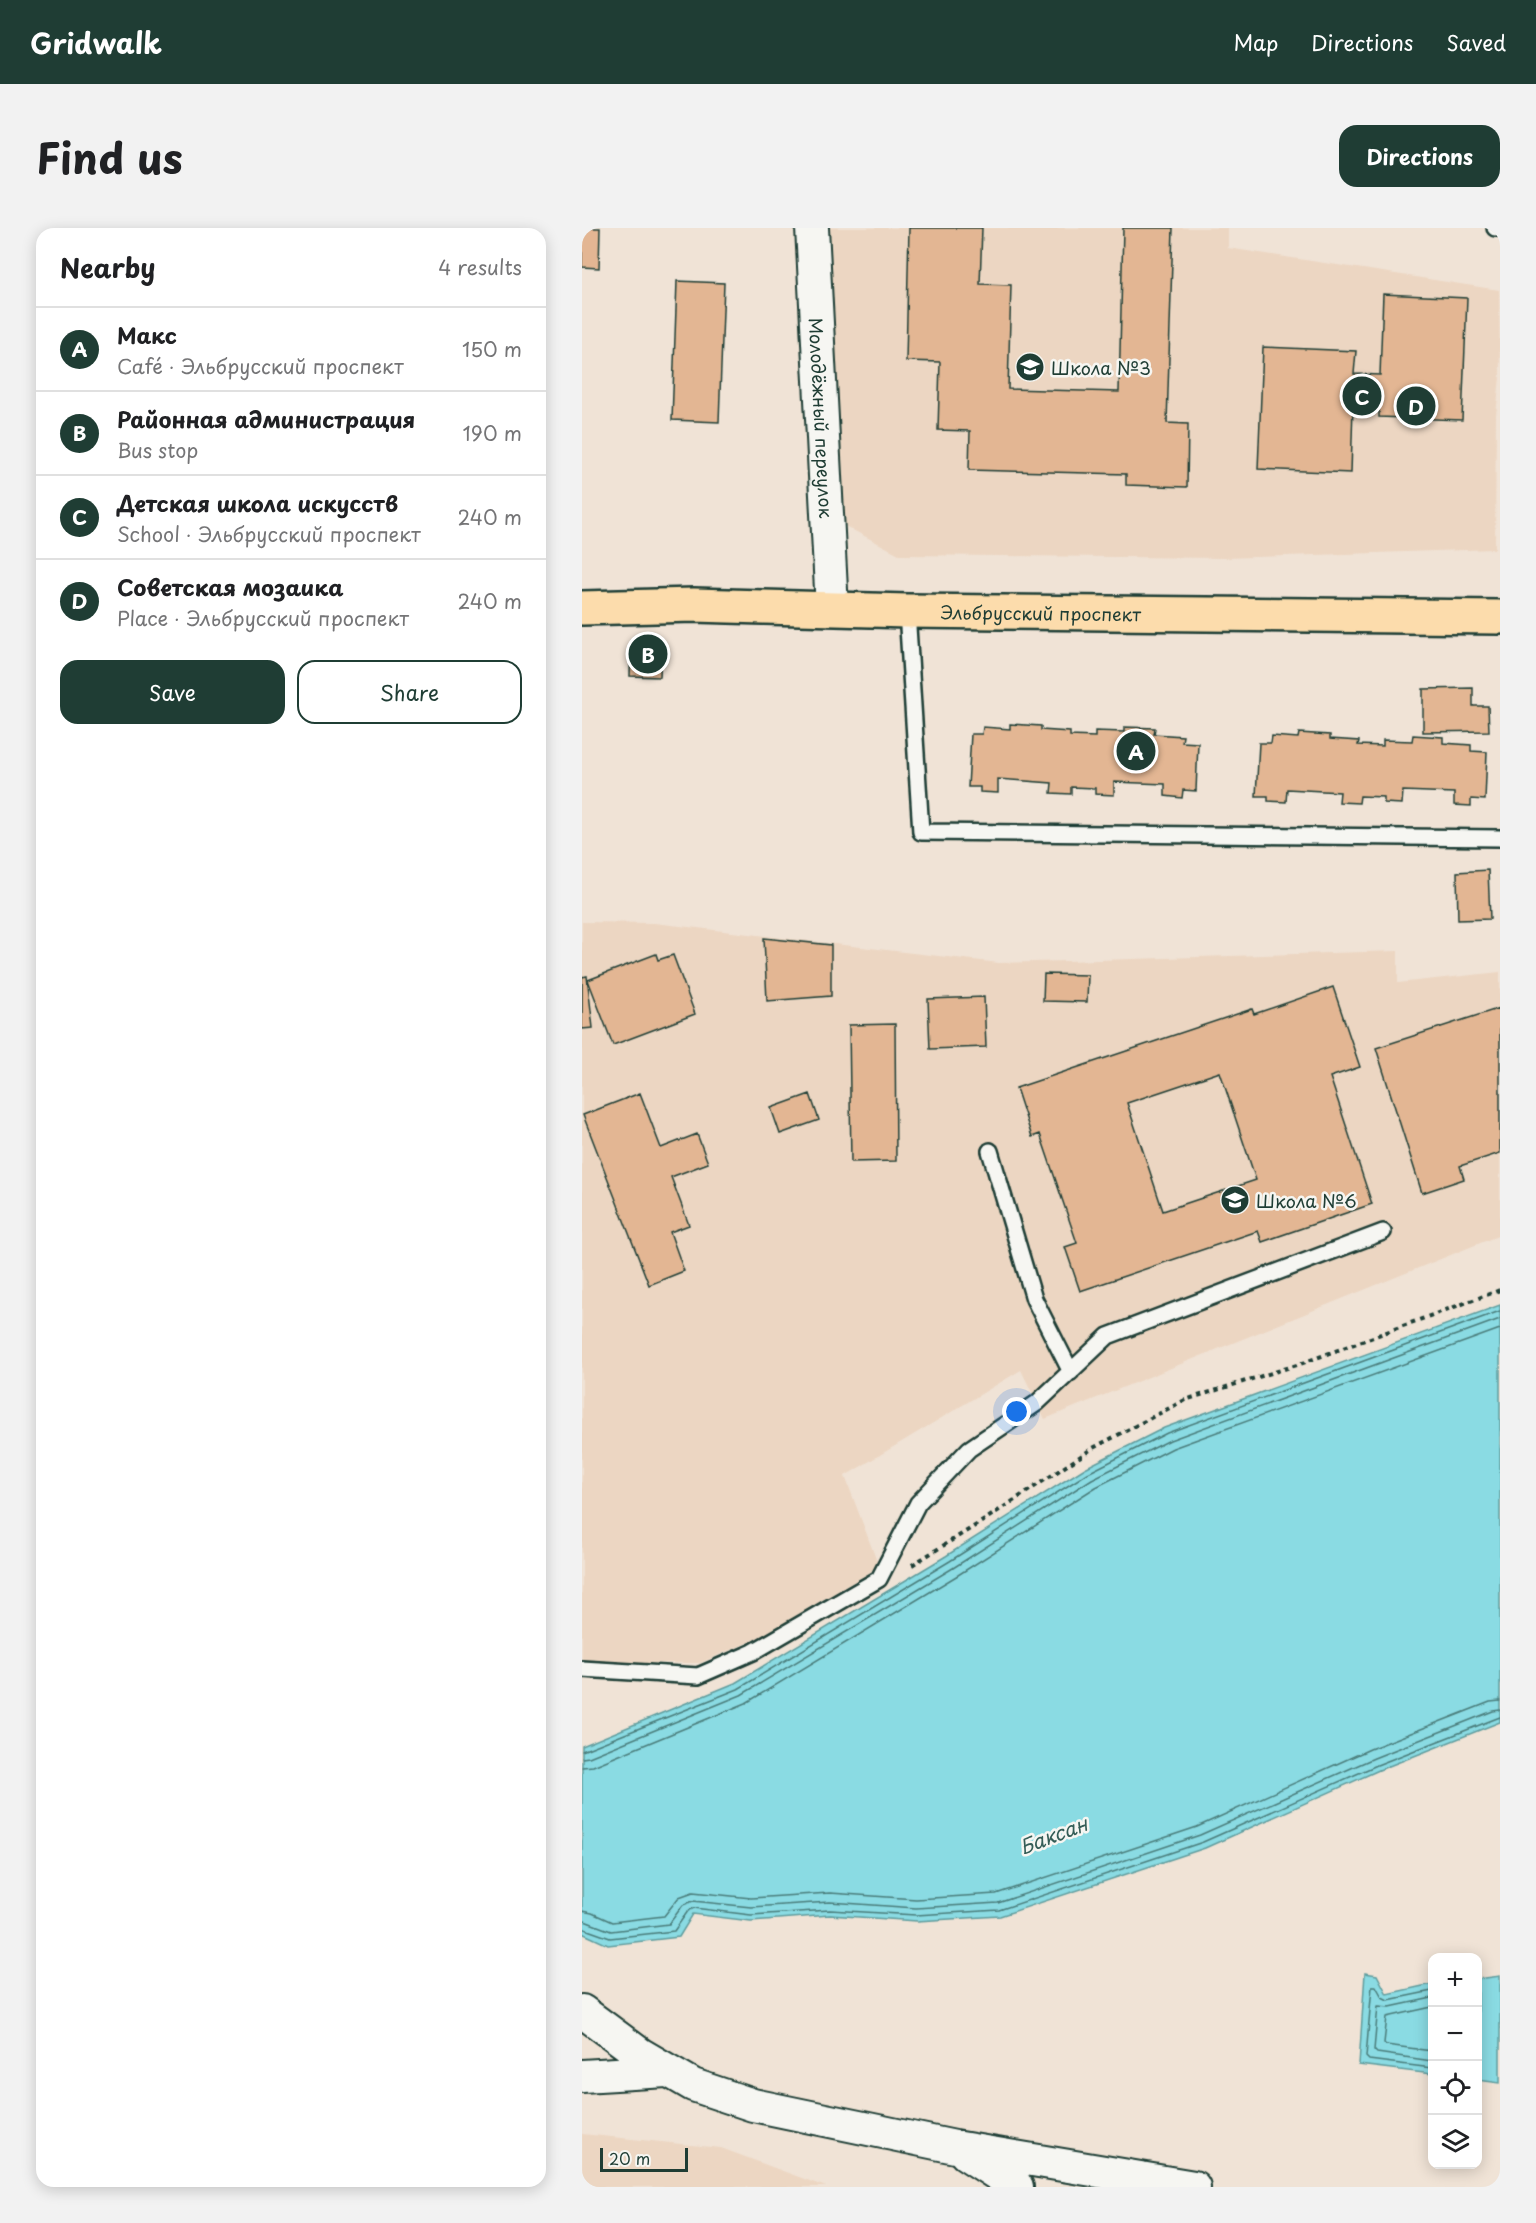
<!DOCTYPE html>
<meta charset="utf-8">
<style>
body{margin:0;font-family:"Playpen Sans",sans-serif;background:#f2f2f2;color:#202124}
.controls{position:absolute;right:18px;bottom:18px;display:grid;overflow:hidden;border-radius:12px;box-shadow:0 3px 15px #0003}
.controls button{width:54px;height:54px;display:grid;place-items:center;padding:0;border:0;border-bottom:2px solid #e0e0e0;background:#fff;color:#202124;font:30px sans-serif}
.scale{position:absolute;left:18px;bottom:15px;width:88px;box-sizing:border-box;padding-left:6px;border:3px solid #1f3d34;border-top:0;font-size:16px;line-height:21px;white-space:nowrap;color:#1f3d34;-webkit-text-stroke:4px #f6f6f2;paint-order:stroke}
.you{position:absolute;left:435px;top:1184px;width:21px;height:21px;margin:-15px;border:4px solid #fff;border-radius:50%;background:#1a73e8;box-shadow:0 0 0 9px #1a73e833}
.badge{display:grid;place-items:center;width:39px;height:39px;border-radius:50%;background:#1f3d34;color:#fff;font-size:20px;font-weight:700}
.pin{position:absolute;translate:-50% -50%;border:3px solid #fff;box-shadow:0 2px 6px #0006}
.list{margin:0;padding:0;list-style:none}
h2{display:flex;justify-content:space-between;align-items:center;height:78px;margin:0;padding:0 24px;font-size:26px}
h2 small{font-size:20px;font-weight:400;color:#757577}
.list li{display:grid;grid-template-columns:39px 1fr auto;gap:18px;align-items:center;box-sizing:border-box;height:84px;padding:0 24px;border-top:2px solid #e0e0e0}
.list b{display:block;font-size:22px;white-space:nowrap}
.list p{margin:0;font-size:20px;white-space:nowrap;color:#757577}
.list em{font-size:20px;font-style:normal;color:#757577}
.actions{display:flex;gap:12px;padding:18px 24px}
.actions a{flex:1;padding:14px 0;border:2px solid #1f3d34;border-radius:18px;text-align:center;font-size:21px;color:#1f3d34}
.actions .main{background:#1f3d34;color:#fff}
.icon{flex:none;width:33px;height:33px;fill:none;stroke:currentColor;stroke-width:2;stroke-linecap:round;stroke-linejoin:round}
.map{position:relative;flex:none;width:918px;height:1959px;overflow:hidden;border-radius:18px}
header{display:flex;align-items:center;gap:36px;box-sizing:border-box;height:84px;padding:0 30px;background:#1f3d34;color:#fff}
header strong{font-size:28px}
nav{display:flex;gap:33px;margin-inline-start:auto;font-size:21px}
.intro{display:flex;align-items:center;justify-content:space-between;box-sizing:border-box;height:144px;padding:0 36px}
h1{margin:0;font-size:42px}
.button{padding:15px 27px;border-radius:18px;background:#1f3d34;color:#fff;font-size:21px;font-weight:700}
main{display:flex;gap:36px;padding:0 36px}
aside{flex:1;background:#fff;border-radius:18px;box-shadow:0 3px 15px #0003}
.map>svg:first-child{display:block}
.built{fill:#ecd6c2}
.water{fill:#8adbe3;stroke:#5f9c9d;stroke-width:1.5}
.lines{fill:none;stroke-linecap:round;stroke-linejoin:round}
.shore{stroke:#4a7c7a;stroke-width:1.5}
.building{fill:#e3b693;stroke:#1f3d34;stroke-width:1.5;fill-rule:evenodd}
.service-casing{stroke:#1f3d34;stroke-width:20}
.minor-casing{stroke:#1f3d34;stroke-width:36}
.primary-casing{stroke:#1f3d34;stroke-width:38}
.path{stroke:#1f3d34;stroke-width:4;stroke-dasharray:4.5 4.5;stroke-linecap:butt}
.service{stroke:#f6f6f2;stroke-width:15}
.minor{stroke:#f6f6f2;stroke-width:32}
.primary{stroke:#fcdcac;stroke-width:33}
.labels{text-anchor:middle;dominant-baseline:central;stroke-width:5;stroke-linejoin:round;paint-order:stroke}
.poi-label{font-size:18px;fill:#1f3d34;stroke:#f6f6f2;text-anchor:start}
.street-label{font-size:18px;fill:#1f3d34;stroke:#f6f6f2}
.water-label{font-size:20px;font-style:italic;fill:#345d57;stroke:#f6f6f2}
</style>
<header>
<strong>Gridwalk</strong>
<nav><a>Map</a><a>Directions</a><a>Saved</a></nav>
</header>
<div class="intro"><h1>Find us</h1><a class="button">Directions</a></div>
<main>
<aside>
<h2>Nearby<small>4 results</small></h2>
<ul class="list">
<li><span class="badge">A</span><div><b>Макс</b><p>Café · Эльбрусский проспект</p></div><em>150 m</em></li>
<li><span class="badge">B</span><div><b>Районная администрация</b><p>Bus stop</p></div><em>190 m</em></li>
<li><span class="badge">C</span><div><b>Детская школа искусств</b><p>School · Эльбрусский проспект</p></div><em>240 m</em></li>
<li><span class="badge">D</span><div><b>Советская мозаика</b><p>Place · Эльбрусский проспект</p></div><em>240 m</em></li>
</ul>
<div class="actions"><a class="main">Save</a><a>Share</a></div>
</aside>
<div class="map">
<svg width="918" height="1959" viewBox="0 0 918 1959">
<rect width="100%" height="100%" fill="#f0e3d6"/>
<filter id="ink" filterUnits="userSpaceOnUse"><feTurbulence type="fractalNoise" baseFrequency=".0167" numOctaves="2"/><feDisplacementMap in="SourceGraphic" scale="12" xChannelSelector="R" yChannelSelector="G"/><feConvolveMatrix kernelMatrix="1 2 1 2 8 2 1 2 1" color-interpolation-filters="sRGB"/></filter>
<g filter="url(#ink)">
<path class="built" d="M247,0H646V20L917,62L918,149L914,187L913,321L643,330L319,327L263,298L255,207Z
M0,694L72,695L417,735L816,723V755L918,744V1007L463,1191L439,1142L263,1248L297,1339L174,1411L118,1435H0Z
M0,1906L139,1920L244,1959H0Z"/>
<path class="water" d="M918,1077V1494L797,1542L623,1620L418,1688L335,1693L248,1687L169,1693L111,1686L97,1709L26,1717L0,1705V1518L153,1455L364,1328L503,1240L582,1200Z
M783,1745L795,1747L805,1766L850,1756V1846L777,1837Z
M918,1748V1855L896,1852V1751Z"/>
<g class="lines">
<path class="shore" d="M0,1523L156,1461L368,1333L506,1245L585,1205L918,1083
M0,1530L7,1529L159,1467L371,1340L510,1251L588,1212L918,1091
M0,1539L11,1538L164,1475L376,1347L514,1259L591,1220L918,1101
M0,1683L10,1685L30,1694L82,1688L97,1669L111,1664L169,1670L248,1665L334,1671L414,1666L615,1599L788,1521L908,1474L918,1473
M0,1692L29,1703L87,1696L101,1677L111,1673L169,1679L248,1674L334,1680L416,1675L618,1607L792,1530L911,1483L918,1482
M0,1700L28,1710L92,1703L106,1683L112,1680L169,1687L248,1682L334,1687L417,1682L621,1614L795,1537L918,1489
M850,1763L806,1772L800,1769L794,1758H790L784,1829L787,1832L850,1840
M850,1770L808,1779L796,1778L792,1822L795,1825L850,1833
M850,1779L805,1789L802,1815L804,1817L850,1823"/>
</g>
<path class="building" d="M0,0H18L17,40L0,39Z
M327,0H400L398,56L429,57L426,161L537,164L541,0H591L585,195L606,196L605,259L544,257V246L387,242L388,203L356,202L358,134L324,133Z
M95,53L142,55L137,194L90,192Z
M801,66L885,70L880,192L797,189V179L771,178L769,245L676,241L681,119L774,123L772,146L798,147Z
M49,413L79,414L78,449L48,448Z
M891,460V478H906L907,503L841,504V461Z
M428,496L459,498V502L488,504V508L513,509V503L542,504V499L573,500L572,506L601,508L600,514L616,515L614,563L601,562L600,570L583,568V556L532,554V567L513,566V560L489,559V566L469,565L470,555L416,551V565L398,564V559H386L389,506H400L401,499L428,501Z
M717,505L748,507V511L777,513L776,517L801,518V512L830,513L831,507L861,509V515L889,517V523L905,524L903,572L889,571V578L872,577V565L821,563L820,576L802,575V569L778,568L777,575L757,574L758,564L705,561L704,574L686,573V568H674L677,515H689L690,508L716,510Z
M906,642L908,691L876,692L875,644Z
M182,710L249,717V768L185,773Z
M74,726L76,732L91,727L113,786L31,817L6,752Z
M462,746L506,747L505,774L461,773Z
M5,748L11,800L0,801V749Z
M751,759L778,839L748,849L790,976L680,1014L676,1003L498,1063L483,1019L495,1015L458,906L450,909L434,860L670,781L672,786ZM638,844L674,952L581,983L545,875Z
M402,769L404,819L348,821L346,771Z
M918,780V925L878,938L882,951L840,965L794,820Z
M313,796L314,933L269,934L267,797Z
M58,865L79,920L115,906L126,935L89,949L107,997L88,1004L102,1043L67,1057L1,887Z
M228,866L237,892L198,906L189,880Z"/>
<g class="lines">
<g class="service-casing">
<path id="service" d="M913,0H918
M325,383L339,604L918,610
M408,923L452,1071L489,1144
M0,1441L116,1448L171,1424L297,1351L336,1275L387,1221L455,1175L526,1108L801,1004"/>
</g>
<g class="minor-casing">
<g id="minor">
<path id="s1" d="M230,0L250,381"/>
<path d="M0,1783L58,1826L111,1857L171,1877L373,1919L612,1959"/>
<path d="M0,1848L85,1843"/>
<path d="M384,1926L435,1959"/>
</g>
</g>
<g class="primary-casing">
<g id="primary">
<path id="s2" d="M0,380L112,377L325,383L918,389"/>
</g>
</g>
<path class="path" d="M330,1337L404,1291L511,1220L603,1172L718,1136L918,1062"/>
<use href="#service" class="service"/>
<use href="#minor" class="minor"/>
<use href="#primary" class="primary"/>
</g>
</g>
<defs>
<g id="school-disc" transform="scale(1.5)"><circle r="9.5" fill="#1f3d34" stroke="#f6f6f2"/><path d="M0-5L7-2L0 1L-7-2ZM-4 1L0 2.5L4 1V4Q0 6-4 4Z" fill="#fff"/></g>
</defs>
<g fill-rule="evenodd">
<use href="#school-disc" x="448" y="139"/>
<use href="#school-disc" x="653" y="972"/>
</g>
<g class="labels">
<g class="poi-label">
<text x="469" y="139">Школа №3</text>
<text x="674" y="972">Школа №6</text>
</g>
<g class="street-label">
<text stroke="none"><textPath href="#s1" startOffset="190">Молодёжный переулок</textPath></text>
<text stroke="none"><textPath href="#s2" startOffset="459">Эльбрусский проспект</textPath></text>
</g>
<g class="water-label">
<text transform="translate(471 1607) rotate(-21)">Баксан</text>
</g>
</g>
</svg>
<div class="controls">
<button>+</button>
<button>−</button>
<button><svg class="icon" aria-label="locate" viewBox="0 0 24 24"><circle cx="12" cy="12" r="6"/><path d="M12 2v4M12 18v4M2 12h4M18 12h4"/></svg></button>
<button><svg class="icon" aria-label="layers" viewBox="0 0 24 24"><path d="M12 4l9 5-9 5-9-5zM3 14l9 5 9-5"/></svg></button>
</div>
<div class="scale">20 m</div>
<div class="you"></div>
<div class="pin badge" style="left:554px;top:523px">A</div>
<div class="pin badge" style="left:66px;top:426px">B</div>
<div class="pin badge" style="left:780px;top:168px">C</div>
<div class="pin badge" style="left:834px;top:178px">D</div>
</div>
</main>
